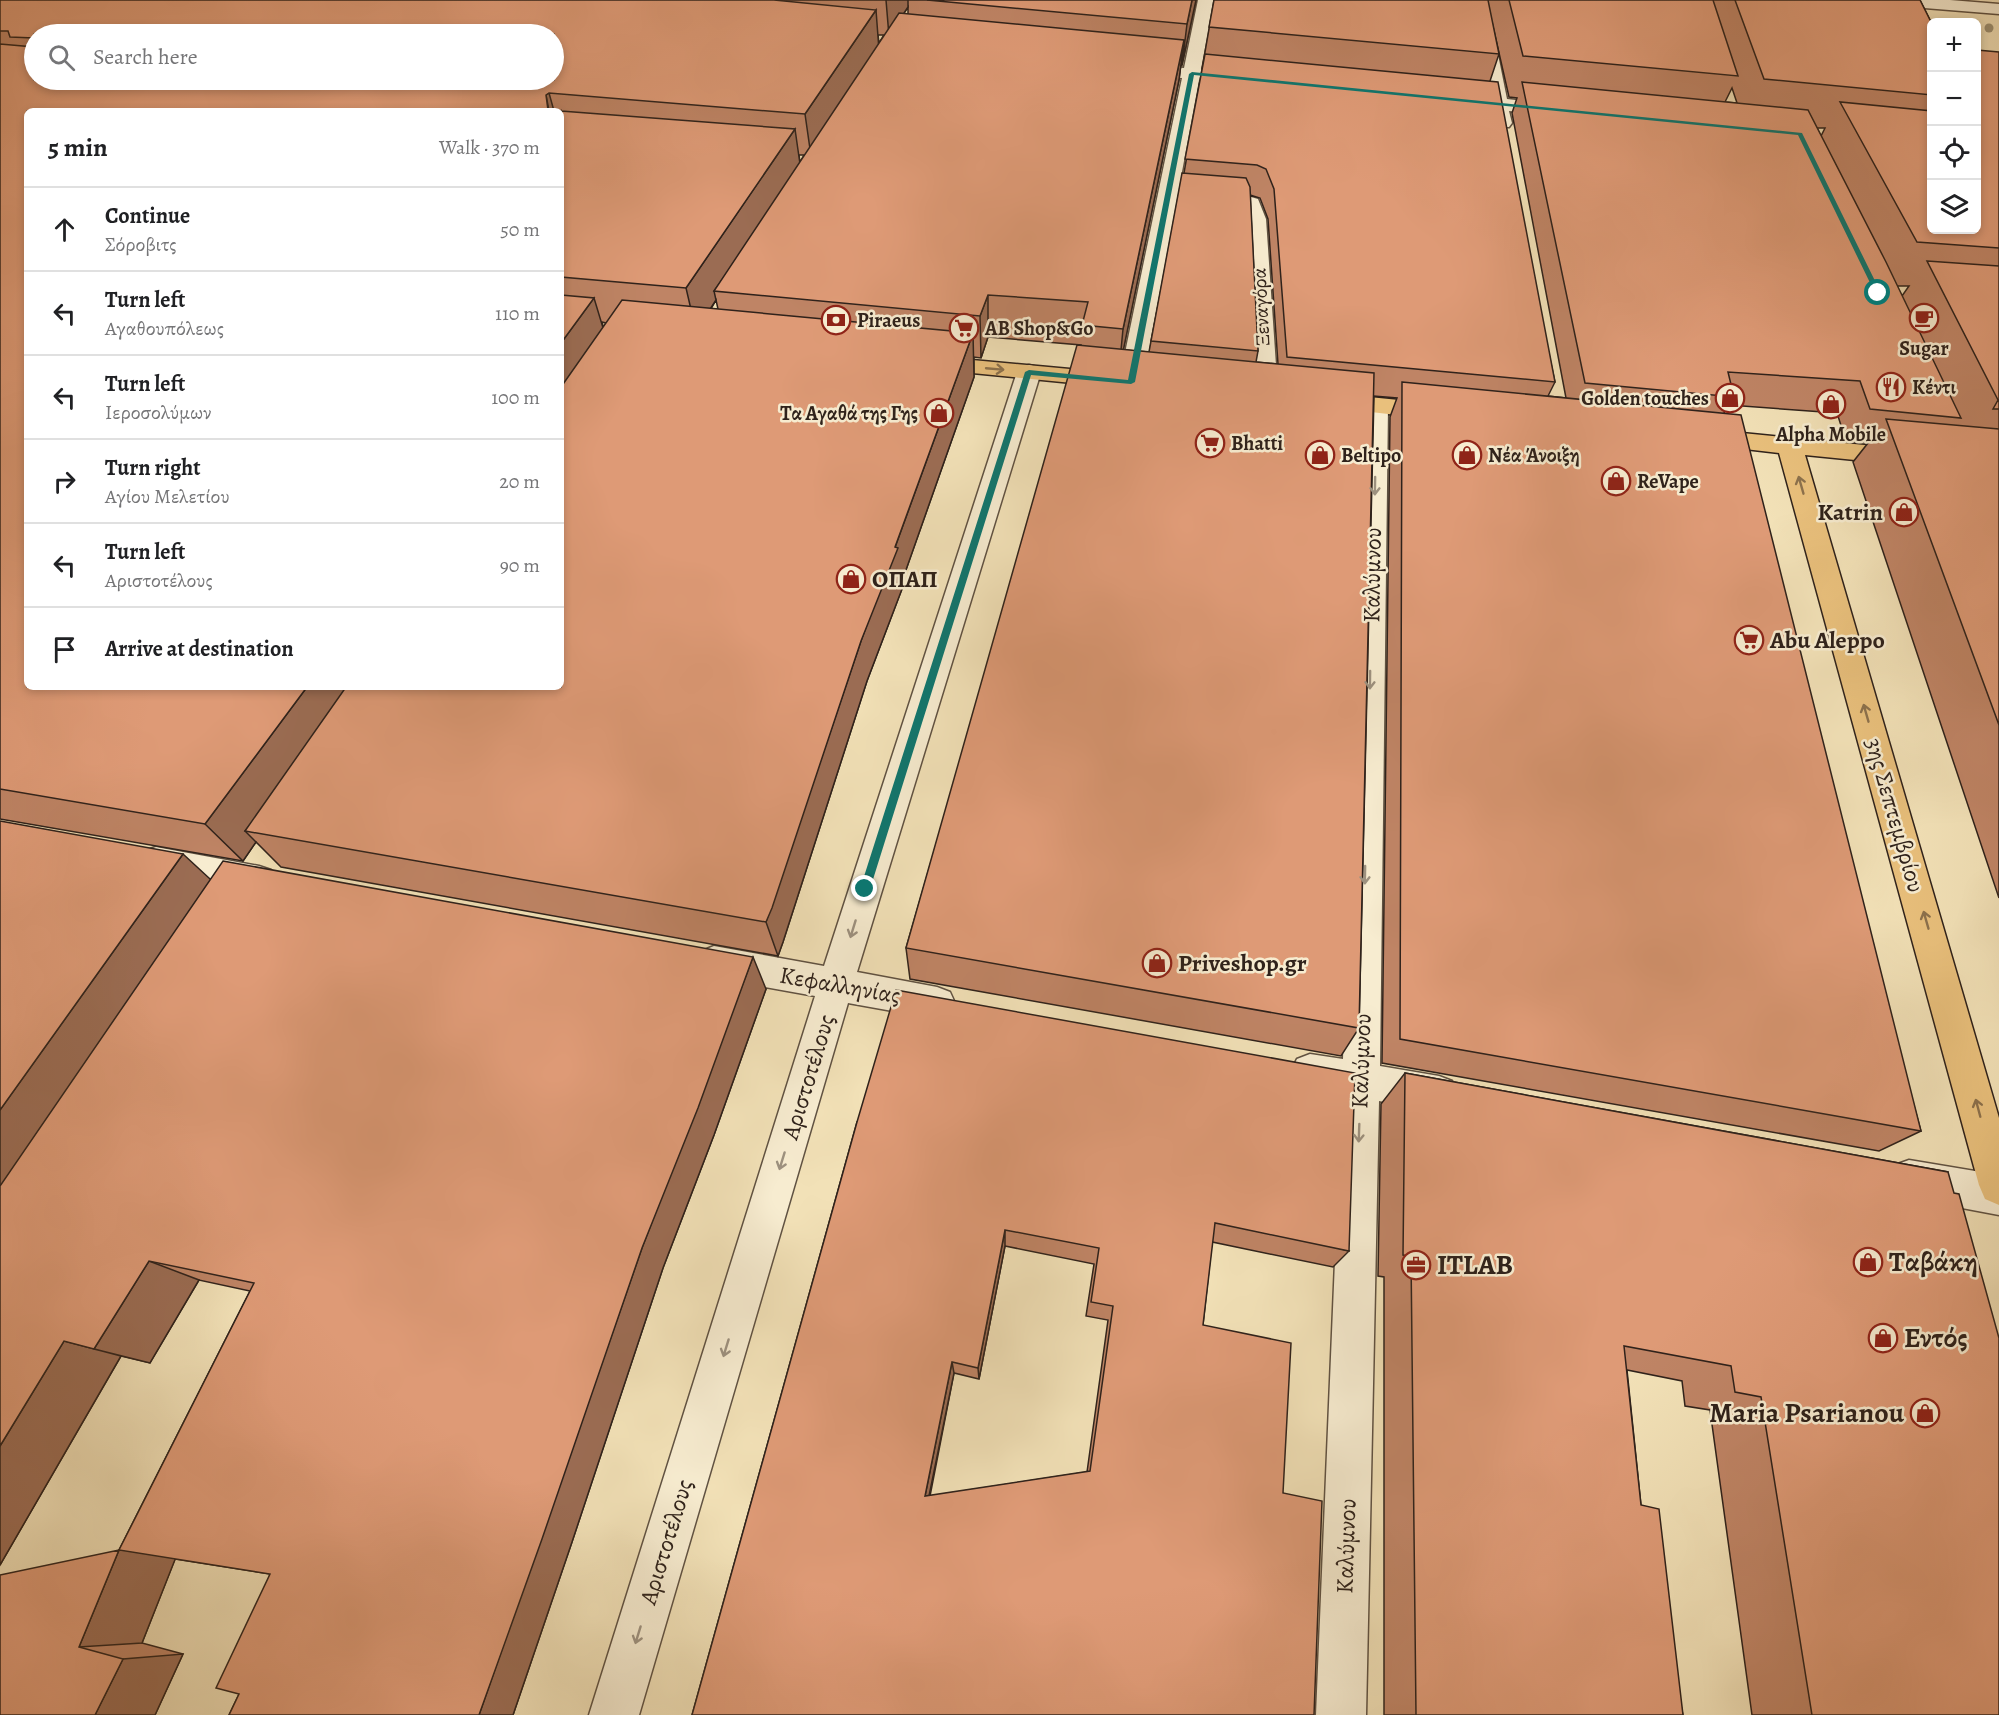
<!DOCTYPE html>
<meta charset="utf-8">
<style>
body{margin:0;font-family:Alegreya,serif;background:#f6f6f6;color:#202124}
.controls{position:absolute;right:18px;top:18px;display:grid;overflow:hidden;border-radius:9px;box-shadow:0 3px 9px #0003}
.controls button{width:54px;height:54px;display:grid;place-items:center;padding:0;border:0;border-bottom:2px solid #e0e0e0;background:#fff;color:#202124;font:30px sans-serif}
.stop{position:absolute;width:18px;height:18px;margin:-14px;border:4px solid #0f766e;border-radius:50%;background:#fff}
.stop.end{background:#0f766e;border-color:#fff;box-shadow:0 2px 6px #0008}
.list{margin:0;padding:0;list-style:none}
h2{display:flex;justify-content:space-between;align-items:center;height:78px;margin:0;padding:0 24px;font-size:26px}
h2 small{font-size:20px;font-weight:400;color:#757577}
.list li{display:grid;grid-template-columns:39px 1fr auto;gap:18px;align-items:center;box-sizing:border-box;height:84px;padding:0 24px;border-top:2px solid #e0e0e0}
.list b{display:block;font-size:22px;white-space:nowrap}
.list p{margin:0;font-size:20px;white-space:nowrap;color:#757577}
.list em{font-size:20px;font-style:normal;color:#757577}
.icon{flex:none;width:33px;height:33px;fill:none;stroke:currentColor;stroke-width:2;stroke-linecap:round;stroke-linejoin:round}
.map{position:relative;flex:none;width:1999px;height:1715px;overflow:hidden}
.search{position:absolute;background:#fff;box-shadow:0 3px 9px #0003;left:24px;top:24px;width:540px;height:66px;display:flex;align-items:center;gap:15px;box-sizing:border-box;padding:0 21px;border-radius:33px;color:#757577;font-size:22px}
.panel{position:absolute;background:#fff;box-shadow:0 3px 9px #0003;left:24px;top:108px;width:540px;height:582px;border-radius:9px}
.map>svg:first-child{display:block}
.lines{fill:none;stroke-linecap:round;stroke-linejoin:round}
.minor-casing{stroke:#605242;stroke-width:3}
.major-casing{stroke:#2f221b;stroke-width:3}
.minor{fill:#f7ecd0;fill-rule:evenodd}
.major{fill:#e9c07c;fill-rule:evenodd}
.tree{fill:#9e9274}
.wall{fill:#bf8465;stroke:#2f221b;stroke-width:1.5;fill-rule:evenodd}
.shaded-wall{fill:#9b6c53;stroke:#2f221b;stroke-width:1.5}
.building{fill:#de9a76;stroke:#2f221b;stroke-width:1.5;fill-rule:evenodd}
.oneway{stroke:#8c714c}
.oneway2{stroke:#9d917f}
.route{fill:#0f766e}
.labels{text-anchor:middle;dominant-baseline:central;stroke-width:5;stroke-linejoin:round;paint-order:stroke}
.far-street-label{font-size:20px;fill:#2f221b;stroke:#f7ecd0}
.far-poi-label{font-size:20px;font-weight:bold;fill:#2f221b;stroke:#f7ecd0;text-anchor:start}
.poi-label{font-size:24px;font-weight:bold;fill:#2f221b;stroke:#f7ecd0;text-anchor:start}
.street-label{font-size:24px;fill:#2f221b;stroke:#f7ecd0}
.near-poi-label{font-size:28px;font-weight:bold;fill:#2f221b;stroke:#f7ecd0;text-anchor:start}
</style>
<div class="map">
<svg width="1999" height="1715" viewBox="0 0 1999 1715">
<rect width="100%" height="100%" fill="#f2e1b7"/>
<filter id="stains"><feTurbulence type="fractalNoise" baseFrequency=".00333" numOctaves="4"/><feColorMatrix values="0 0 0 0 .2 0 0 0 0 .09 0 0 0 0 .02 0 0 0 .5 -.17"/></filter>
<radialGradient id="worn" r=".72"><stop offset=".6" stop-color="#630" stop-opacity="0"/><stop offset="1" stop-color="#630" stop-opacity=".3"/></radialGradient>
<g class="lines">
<g class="minor-casing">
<path id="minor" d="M1198,0H1214L1201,69L1244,74L1250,75L1253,79L1250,83L1244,84L1199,80L1143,382L1139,387L1131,389L1123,387L1119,382L1182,78L1134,73L1128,72L1125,68L1128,64L1134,63L1184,68Z
M1471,0H1487L1507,99L1565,106L1567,110L1565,114L1558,116L1509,111L1512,123L1509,127H1495L1490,109L1450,104L1448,100L1450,96L1457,94L1488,97Z
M1879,0H1950L1999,4V14L1887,5Z
M1205,193L1251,197L1258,199L1266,219L1278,395L1275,400L1266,402L1257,400L1254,395L1246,219L1242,208L1198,203L1195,199L1198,195Z
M1029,365L1037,367L1041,372L857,972L937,987L950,992L955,1003L950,1014L937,1019L848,1003L639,1715H589L815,996L714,978L702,973L697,962L702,951L714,946L824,966L1017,372L1021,367Z
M1376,398L1385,401L1388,406L1380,1066L1439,1076L1452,1081L1458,1094L1452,1107L1439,1112L1379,1101L1366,1715H1316L1342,1094L1310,1088L1297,1083L1291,1071L1297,1059L1310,1054L1343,1059L1364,406L1367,401Z
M156,847L259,866L271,870L276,880L271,890L259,894L156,875L144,871L139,861L144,851Z
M1909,1160L1999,1175V1215L1909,1198L1895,1193L1889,1179L1895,1165Z"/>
</g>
<g class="major-casing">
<path id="major" d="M929,356L1113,373L1121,375L1125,380L1121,385L1113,387L921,368L917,363L921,358Z
M1329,393L1439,404L1448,407L1451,412L1448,417L1439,420L1320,406L1317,401L1320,396Z
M1702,429L1905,449L1914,451L1918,457L1914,463L1905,465L1805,455L1999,1118V1205L1985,1199L1979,1185L1779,453L1693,443L1689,437L1693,431Z"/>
</g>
<use href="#minor" class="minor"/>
<use href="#major" class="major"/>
</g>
<circle class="tree" cx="1989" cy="28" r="4.5"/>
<path class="wall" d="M0,0H1196L1182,65L1181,64L1179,80L1123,350L1149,352L1151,341L1184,173L1214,0H1920L1932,24V230L1999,52V898L1853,462L1868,443L1846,441L1837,413L1729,405L1724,413L1921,1131L1879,1151L1382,1063L1390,417L1397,398L1374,396L1359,1028L1341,1056L910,979L906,948L1081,345L988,337L981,358L974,357V377L901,584L902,589L867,681L783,942L778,956L281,867L256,842L243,861L0,819ZM908,7V14L904,13ZM1492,22L1509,97L1517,98L1512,113L1566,398L1548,396L1555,382L1490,81L1499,54ZM34,34H554V80H34ZM878,35H884L879,43ZM1732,88L1737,103L1725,102ZM561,111V687H27ZM1817,128H1825L1821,136ZM799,155H804L800,162ZM1250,195L1260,198L1268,219L1278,364L1256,362L1258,351ZM1897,286H1909L1902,296ZM716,300L718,309H711ZM602,322L606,323L603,327Z
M211,879L766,989L714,1135L663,1268L572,1542L513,1715H229L239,1694L270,1574L175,1559L142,1643L183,1654L155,1715H0L119,1550L250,1291L199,1280L150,1363L121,1356L0,1565Z
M1405,1073L1948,1172L1999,1715H1752L1710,1410L1685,1406L1682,1381L1627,1370L1641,1505L1683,1715H1384V1277L1378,1276L1381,1104Z
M857,1122L1349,1251L1333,1267L1212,1242L1203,1325L1283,1493L692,1715ZM1005,1246L1094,1264L1086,1316L1108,1320L1087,1472L930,1496L954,1373L979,1379Z"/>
<path class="shaded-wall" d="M886,0H908V7L889,36Z
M1192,0H1196L1182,65L1187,24Z
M876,10L879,50L811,156L805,114Z
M1184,40L1179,80L1119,371L1123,329Z
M549,93L554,111H549L546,95Z
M795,129L801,171L714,291L716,300L696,331L686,288Z
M988,295V337L981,358L980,316Z
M594,298L607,341L561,408V343Z
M973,333L974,377L901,584L902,589L867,681L783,942L778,956L766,922L861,641Z
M307,687H365L245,831L256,842L243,861L205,824Z
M183,854L222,890L0,1218V1110Z
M753,957L766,989L714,1135L663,1268L572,1542L513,1715H479L642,1248Z
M1005,1230V1246L979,1379L978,1368Z
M149,1261L199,1280L150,1363L94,1349Z
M64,1341L121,1356L0,1565V1446Z
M952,1362L954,1373L928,1501L925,1496Z
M119,1550L178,1552L142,1643L79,1647Z
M183,1654L155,1715H95L123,1659Z"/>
<path class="building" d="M0,0H774L876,10L805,114L549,93L546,95L548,110L795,129L686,288L561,277V111H27V687H307L205,824L0,789V44L34,47V80H554V34H34V38L10,37L8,31H0Z
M927,0H1192L1187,24Z
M1214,0H1488L1499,54L1209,27Z
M1509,0H1713L1738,76L1523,56Z
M1735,0H1920L1932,24V95L1764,79Z
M899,13L1184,40L1123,329L1082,325L1088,302L988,295L980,316L714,291Z
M1977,50L1999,52V248L1917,242L1840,102L1932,111V230H1977Z
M1205,54L1498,82L1555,382L1287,357L1274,189L1266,169L1257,165L1185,159Z
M1522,82L1808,110L1886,262L1961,418L1870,409L1860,381L1728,372L1734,397L1585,383Z
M1182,173L1246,178L1250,187L1258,351L1151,341Z
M1927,261L1999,266V409H1993L1998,400Z
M561,295L594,298L561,343Z
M622,300L973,333L895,547L898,548L861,641L772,908L766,922L245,831L346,687H561V387Z
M1077,345L1374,373L1359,1028L906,948Z
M1402,382L1741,415L1921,1131L1400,1039Z
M1886,419L1999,429V725Z
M0,821L183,854L0,1110Z
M223,861L753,957L698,1108L642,1248L542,1539L479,1715H229L239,1694L216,1688L270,1574L119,1550L254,1283L149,1261L94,1349L64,1341L0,1446V1186Z
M896,990L1355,1073L1349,1251L1215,1223L1203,1325L1291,1343L1283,1493L1322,1501L1314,1715H692L857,1122ZM1005,1230L1099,1248L1091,1302L1113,1306L1090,1471L925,1496L952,1362L978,1368Z
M1405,1073L1948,1172L1954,1193L1959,1194L1999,1338V1715H1812L1761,1397L1735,1392L1731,1366L1624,1346L1641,1505L1659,1509L1683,1715H1416L1411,1256L1403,1255Z
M119,1550L79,1647L123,1659L95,1715H0V1575Z"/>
<defs><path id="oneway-shaft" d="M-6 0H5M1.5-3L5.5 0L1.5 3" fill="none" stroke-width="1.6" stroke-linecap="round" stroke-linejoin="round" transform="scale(1.5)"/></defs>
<g class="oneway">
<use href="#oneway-shaft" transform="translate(995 369) rotate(5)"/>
<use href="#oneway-shaft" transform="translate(1801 485) rotate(-106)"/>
<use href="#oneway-shaft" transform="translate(1866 713) rotate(-106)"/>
<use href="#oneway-shaft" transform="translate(1926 920) rotate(-106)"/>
<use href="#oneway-shaft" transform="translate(1978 1108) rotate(-105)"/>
</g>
<g class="oneway2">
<use href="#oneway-shaft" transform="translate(1375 486) rotate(91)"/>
<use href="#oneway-shaft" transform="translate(1370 680) rotate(91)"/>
<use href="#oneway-shaft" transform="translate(1365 875) rotate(91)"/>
<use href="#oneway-shaft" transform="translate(853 929) rotate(107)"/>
<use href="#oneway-shaft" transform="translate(1359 1133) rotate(92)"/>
<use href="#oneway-shaft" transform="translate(782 1161) rotate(107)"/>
<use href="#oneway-shaft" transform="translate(726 1348) rotate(107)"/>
<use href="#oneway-shaft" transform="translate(638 1635) rotate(107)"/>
</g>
<path class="route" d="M1192,72L1802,133L1881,293L1878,295L1875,293L1798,135L1194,75L1135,382L1131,384L1031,375L870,889L865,893L862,892L860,889L1025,372L1029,370L1128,380L1189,74Z"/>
<defs>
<g id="cafe-ring" transform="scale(1.5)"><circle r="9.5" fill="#f7ecd0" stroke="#8f2418" stroke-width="1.5"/><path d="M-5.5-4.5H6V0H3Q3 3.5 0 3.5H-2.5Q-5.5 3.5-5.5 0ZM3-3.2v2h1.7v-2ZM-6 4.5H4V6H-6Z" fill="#8f2418"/></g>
<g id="bank-ring" transform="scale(1.5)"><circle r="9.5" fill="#f7ecd0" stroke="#8f2418" stroke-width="1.5"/><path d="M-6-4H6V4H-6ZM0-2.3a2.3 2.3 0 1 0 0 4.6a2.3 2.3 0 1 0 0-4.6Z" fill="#8f2418"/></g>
<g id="supermarket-ring" transform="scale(1.5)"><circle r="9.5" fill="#f7ecd0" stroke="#8f2418" stroke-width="1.5"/><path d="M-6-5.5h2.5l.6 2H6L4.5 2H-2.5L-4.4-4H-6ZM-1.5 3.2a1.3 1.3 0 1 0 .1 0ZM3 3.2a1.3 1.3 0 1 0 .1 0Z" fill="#8f2418"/></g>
<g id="restaurant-ring" transform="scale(1.5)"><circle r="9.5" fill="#f7ecd0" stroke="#8f2418" stroke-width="1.5"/><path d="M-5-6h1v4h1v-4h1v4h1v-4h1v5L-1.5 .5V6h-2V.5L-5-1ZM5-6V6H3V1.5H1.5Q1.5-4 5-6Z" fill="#8f2418"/></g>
<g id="shop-ring" transform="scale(1.5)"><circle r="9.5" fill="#f7ecd0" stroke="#8f2418" stroke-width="1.5"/><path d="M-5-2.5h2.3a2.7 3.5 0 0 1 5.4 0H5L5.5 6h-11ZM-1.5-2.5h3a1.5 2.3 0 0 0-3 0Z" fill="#8f2418"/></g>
<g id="office-ring" transform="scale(1.5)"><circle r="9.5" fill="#f7ecd0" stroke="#8f2418" stroke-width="1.5"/><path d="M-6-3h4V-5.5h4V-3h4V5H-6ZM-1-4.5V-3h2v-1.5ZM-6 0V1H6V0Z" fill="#8f2418"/></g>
</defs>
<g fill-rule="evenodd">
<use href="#cafe-ring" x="1924" y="318"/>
<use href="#bank-ring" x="836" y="320"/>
<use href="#supermarket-ring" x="964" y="328"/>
<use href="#restaurant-ring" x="1891" y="387"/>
<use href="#shop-ring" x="1730" y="398"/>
<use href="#shop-ring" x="1831" y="404"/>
<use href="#shop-ring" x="939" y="413"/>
<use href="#supermarket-ring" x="1210" y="443"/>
<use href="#shop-ring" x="1320" y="455"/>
<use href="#shop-ring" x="1467" y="455"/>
<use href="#shop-ring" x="1616" y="481"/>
<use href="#shop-ring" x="1904" y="512"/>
<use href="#shop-ring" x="851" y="579"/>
<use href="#supermarket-ring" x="1749" y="640"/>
<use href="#shop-ring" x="1157" y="963"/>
<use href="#shop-ring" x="1868" y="1262"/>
<use href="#office-ring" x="1416" y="1265"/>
<use href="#shop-ring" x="1883" y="1338"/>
<use href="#shop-ring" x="1925" y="1413"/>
</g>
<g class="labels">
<g class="far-street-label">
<text transform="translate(1261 307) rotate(-93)">Ξεναγόρα</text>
</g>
<g class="far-poi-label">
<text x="857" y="320">Piraeus</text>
<text x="985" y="328">ΑΒ Shop&amp;Go</text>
<text x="1924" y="348" text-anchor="middle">Sugar</text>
<text x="1912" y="387">Κέντι</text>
<text x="1709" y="398" text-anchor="end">Golden touches</text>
<text x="918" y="413" text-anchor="end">Τα Αγαθά της Γης</text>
<text x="1831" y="434" text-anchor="middle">Alpha Mobile</text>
<text x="1231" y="443">Bhatti</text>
<text x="1341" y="455">Beltipo</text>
<text x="1488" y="455">Νέα Άνοιξη</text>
<text x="1637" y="481">ReVape</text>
</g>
<g class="poi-label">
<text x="1883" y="512" text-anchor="end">Katrin</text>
<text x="872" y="579">ΟΠΑΠ</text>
<text x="1770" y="640">Abu Aleppo</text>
<text x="1178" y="963">Priveshop.gr</text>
</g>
<g class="street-label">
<text transform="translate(1372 575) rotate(-89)">Καλύμνου</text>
<text transform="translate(1895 815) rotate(74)">3ης Σεπτεμβρίου</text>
<text transform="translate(840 985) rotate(10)">Κεφαλληνίας</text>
<text transform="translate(1361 1061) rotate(-88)">Καλύμνου</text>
<text transform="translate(808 1077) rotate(-73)">Αριστοτέλους</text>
<text transform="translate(666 1542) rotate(-73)">Αριστοτέλους</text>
<text transform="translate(1346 1546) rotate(-88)">Καλύμνου</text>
</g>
<g class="near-poi-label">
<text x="1889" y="1262">Ταβάκη</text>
<text x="1437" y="1265">ITLAB</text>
<text x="1904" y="1338">Εντός</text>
<text x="1904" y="1413" text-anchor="end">Maria Psarianou</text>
</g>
</g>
<rect width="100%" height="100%" filter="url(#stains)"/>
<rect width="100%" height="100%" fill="url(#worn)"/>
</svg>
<div class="controls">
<button>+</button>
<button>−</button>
<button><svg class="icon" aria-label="locate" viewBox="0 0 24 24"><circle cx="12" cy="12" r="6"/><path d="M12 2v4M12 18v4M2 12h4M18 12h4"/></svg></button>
<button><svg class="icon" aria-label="layers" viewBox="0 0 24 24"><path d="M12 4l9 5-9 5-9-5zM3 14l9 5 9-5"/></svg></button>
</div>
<div class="stop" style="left:1878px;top:293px"></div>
<div class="stop end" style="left:865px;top:889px"></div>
<div class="search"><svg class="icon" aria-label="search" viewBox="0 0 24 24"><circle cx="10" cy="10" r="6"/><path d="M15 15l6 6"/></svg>Search here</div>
<section class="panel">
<h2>5 min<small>Walk · 370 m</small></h2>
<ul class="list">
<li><svg class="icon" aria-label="ahead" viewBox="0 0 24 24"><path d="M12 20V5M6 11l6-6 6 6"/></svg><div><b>Continue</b><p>Σόροβιτς</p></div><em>50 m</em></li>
<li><svg class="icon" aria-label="left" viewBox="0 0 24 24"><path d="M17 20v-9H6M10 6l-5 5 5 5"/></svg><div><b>Turn left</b><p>Αγαθουπόλεως</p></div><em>110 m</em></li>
<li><svg class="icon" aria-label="left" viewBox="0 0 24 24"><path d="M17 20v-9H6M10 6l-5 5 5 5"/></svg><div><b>Turn left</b><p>Ιεροσολύμων</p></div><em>100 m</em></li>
<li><svg class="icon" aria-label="right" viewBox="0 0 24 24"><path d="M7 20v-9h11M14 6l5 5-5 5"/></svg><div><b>Turn right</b><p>Αγίου Μελετίου</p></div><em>20 m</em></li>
<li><svg class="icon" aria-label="left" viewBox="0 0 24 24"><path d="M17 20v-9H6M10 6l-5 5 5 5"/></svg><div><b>Turn left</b><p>Αριστοτέλους</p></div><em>90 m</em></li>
<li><svg class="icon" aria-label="arrive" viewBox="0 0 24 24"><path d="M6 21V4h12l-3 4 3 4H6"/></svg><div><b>Arrive at destination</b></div></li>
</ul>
</section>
</div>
